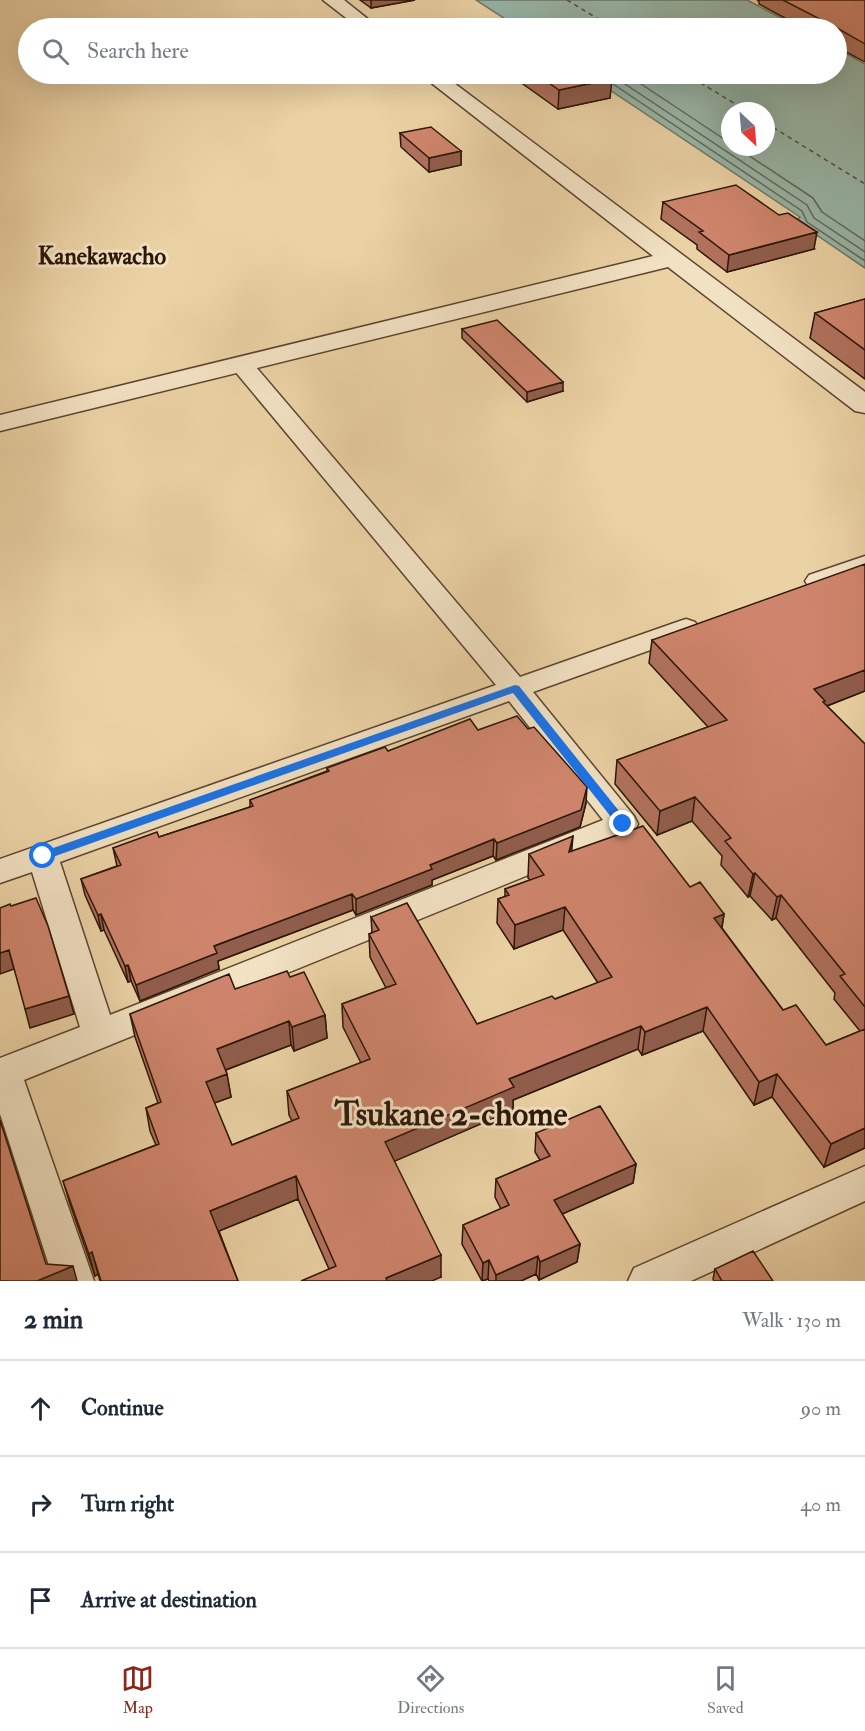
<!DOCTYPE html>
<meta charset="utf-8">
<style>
body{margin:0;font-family:"IM FELL Double Pica",serif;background:#f2f2f3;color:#1f2937}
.compass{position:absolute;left:721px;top:102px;width:54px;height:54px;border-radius:50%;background:#fff;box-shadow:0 6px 24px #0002;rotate:154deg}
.stop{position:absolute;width:18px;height:18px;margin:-14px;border:4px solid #1a73e8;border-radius:50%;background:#fff}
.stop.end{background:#1a73e8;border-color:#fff;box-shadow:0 2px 6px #0008}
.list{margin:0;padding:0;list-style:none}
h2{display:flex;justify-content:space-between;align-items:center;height:78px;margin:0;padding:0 24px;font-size:26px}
h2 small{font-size:20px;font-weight:400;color:#747a83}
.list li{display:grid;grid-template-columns:39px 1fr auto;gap:18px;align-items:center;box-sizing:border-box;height:96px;padding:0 24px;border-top:2px solid #e0e1e3}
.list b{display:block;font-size:22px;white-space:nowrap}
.list em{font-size:20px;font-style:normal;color:#747a83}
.icon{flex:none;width:33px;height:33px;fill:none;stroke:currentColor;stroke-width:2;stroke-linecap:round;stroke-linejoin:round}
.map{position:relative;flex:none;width:865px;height:1281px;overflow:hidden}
.search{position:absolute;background:#fff;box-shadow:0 6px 24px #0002;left:18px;right:18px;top:18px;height:66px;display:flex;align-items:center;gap:15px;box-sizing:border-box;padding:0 21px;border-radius:33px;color:#747a83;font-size:22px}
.sheet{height:366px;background:#fff}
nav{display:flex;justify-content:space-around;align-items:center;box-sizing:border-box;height:84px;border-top:2px solid #e0e1e3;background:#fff;font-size:16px;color:#747a83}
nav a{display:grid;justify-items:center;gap:3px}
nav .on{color:#8f2418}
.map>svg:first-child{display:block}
.water{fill:#98b7a9;stroke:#6d7768;stroke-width:1.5;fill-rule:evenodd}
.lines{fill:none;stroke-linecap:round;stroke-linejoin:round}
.shore{stroke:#626658;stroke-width:1.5}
.ferry{stroke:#524e40;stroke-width:1.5;stroke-dasharray:4.5 4;stroke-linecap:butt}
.minor-casing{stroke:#5c452e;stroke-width:3}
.tertiary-casing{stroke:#5c452e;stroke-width:3}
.minor{fill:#f2e2c4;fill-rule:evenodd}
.tertiary{fill:#f2e2c4;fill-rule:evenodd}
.wall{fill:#b2725e;stroke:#2c1607;stroke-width:1.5}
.shaded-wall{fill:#915d4c;stroke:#2c1607;stroke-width:1.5}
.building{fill:#cf856d;stroke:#2c1607;stroke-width:1.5}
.route{fill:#1a73e8}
.labels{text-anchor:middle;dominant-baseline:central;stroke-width:6;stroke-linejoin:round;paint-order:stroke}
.far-quarter-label{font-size:24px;font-weight:bold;fill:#2c1607;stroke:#f2e2c4}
.near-neighbourhood-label{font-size:33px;font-weight:bold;fill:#2c1607;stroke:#f2e2c4}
</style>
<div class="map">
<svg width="865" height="1281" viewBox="0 0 865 1281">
<rect width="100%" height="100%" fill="#ebd2a5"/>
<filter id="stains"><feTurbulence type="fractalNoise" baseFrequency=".00333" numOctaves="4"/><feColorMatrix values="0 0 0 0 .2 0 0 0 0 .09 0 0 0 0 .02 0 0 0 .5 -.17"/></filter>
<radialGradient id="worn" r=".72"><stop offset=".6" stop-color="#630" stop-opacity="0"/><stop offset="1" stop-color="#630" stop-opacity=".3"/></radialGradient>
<path class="water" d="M476,0H747L800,28H519Z
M837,48L865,64V268L796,221L800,217L586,74H836ZM730,111H766V147H730Z"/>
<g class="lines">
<path class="shore" d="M610,74L807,205L814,218L865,252
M626,74L730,143
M613,84L802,211L807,222L865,261
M736,147L813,198L822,212L865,241"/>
<path class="ferry" d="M567,0L613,28
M686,74L747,111
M766,123L865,184"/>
<g class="minor-casing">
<path id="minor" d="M242,358L250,360L520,677L677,622L686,619L695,622L699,628L695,634L533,692L634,816L638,824L634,832L24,1080L94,1281H54L0,1114V1058L80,1027L32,872L0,883V859L496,685L234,370L231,365L234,360ZM509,701L603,820L110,1015L60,862Z
M865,556V573L818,589L809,587L805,581L809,575Z
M865,1166V1201L691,1281H628L634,1268Z"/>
</g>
<g class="tertiary-casing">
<path id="tertiary" d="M323,0H344L379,28H359Z
M420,74H442L865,392V413L855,411L668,267L0,431V415L653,256Z"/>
</g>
<use href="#minor" class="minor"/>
<use href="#tertiary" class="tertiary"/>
</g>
<path class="wall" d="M360,0H415L371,8Z
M757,0H865V62L837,47V28H803L759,4V1Z
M509,74H603L610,98L558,109Z
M400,133L461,151V165L429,172L401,147Z
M663,202L814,249L727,272L697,249V245L661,219Z
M865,299V379L810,338L815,313Z
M462,329L563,391L527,402L462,338Z
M652,640L865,691L827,706L865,744V1148L824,1167L772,1097L754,1105L703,1031L642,1055L638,1049L513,1100V1110L394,1161L441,1277L329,1269L298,1199L219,1231L238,1281H100L98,1274L95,1276L70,1204L63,1181L156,1145L150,1131L146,1108L158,1103L135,1037L130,1014L235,989L290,977L325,1015L327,1038L294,1051L291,1045L226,1070L231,1097L214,1103L232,1145L292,1121L289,1115L287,1091L361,1063L343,1027L342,1004L386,988L370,957L369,934L372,933L371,917L477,1024L555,999L598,983L563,930L514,949L497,923L498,899L505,897V889L530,880L528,878L529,854L572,851L690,887L724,914L722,928L783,1010L826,1045L860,1031L834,999L835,993L776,918L772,920L750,896L748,897L721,865L722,856L692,821L657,835L615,784L617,760L708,727L649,663Z
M478,730L586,803L580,827L496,860L493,856L432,880V885L356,915L353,910L218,961L219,969L140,1001L131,981L128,982L104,930L101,931L85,895L81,879L117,866L113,848L159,837L250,807V800L327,771V768L388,751Z
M536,1133L636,1164L633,1183L562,1214L580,1244L577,1262L539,1280L536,1274L521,1281H489L488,1279L482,1281L462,1244L463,1225L501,1209L495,1197L496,1179L540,1160L535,1152Z
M715,1269L773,1281H714L713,1279Z"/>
<path class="shaded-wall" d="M371,0H415L371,8Z
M612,79L610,98L558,109L559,90Z
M461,151V165L429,172V158Z
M817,232L814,249L727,272L729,255Z
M563,382V391L527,402V392Z
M865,670V691L824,707L814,689Z
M587,787L586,803L580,827L496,860L497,843Z
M695,797L692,821L657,835L660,811Z
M573,836L571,860L569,852Z
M494,839L493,856L432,880V885L356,915V899L430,865Z
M755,873L750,896L748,897L753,874Z
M352,894L353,910L218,961L219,969L140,1001L136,985L214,946Z
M781,895L776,918L772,920L777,897Z
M565,907L563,930L514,949L515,925Z
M101,914L104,930L101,931L98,915Z
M724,914L720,937L714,918Z
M9,950L14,969L0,974V953Z
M128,965L131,981L128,982L125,966Z
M69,996L74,1014L30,1028L25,1009Z
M707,1007L703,1031L642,1055L645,1032Z
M325,1015L327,1038L294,1051L292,1027Z
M289,1021L291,1045L220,1072L217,1049Z
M641,1026L638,1049L513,1100V1110L386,1165L385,1142L509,1079Z
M227,1074L231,1097L209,1105L206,1082Z
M777,1074L772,1097L754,1105L759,1082Z
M865,1128V1148L824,1167L831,1144Z
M636,1164L633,1183L553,1218L554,1200Z
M296,1176L298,1199L214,1233L210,1211Z
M580,1244L577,1262L539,1280L540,1262Z
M92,1252L98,1274L95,1276L89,1254Z
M441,1255V1277L432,1281H386V1278Z
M538,1256L536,1274L521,1281H496V1275Z
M489,1260L488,1279L482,1281L483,1263Z
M73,1266L77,1281H37Z"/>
<path class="building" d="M783,0H865V44L837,28Z
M536,74H603L612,79L559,90Z
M431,127L461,151L429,158L400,133Z
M736,185L779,215L788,213L817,232L729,255L699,232L703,231L663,202Z
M865,299V350L815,313Z
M497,320L563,382L527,392L462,329Z
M865,564V670L814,689L825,701L823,702L865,744V1007L840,976L845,974L781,895L777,897L755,873L753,874L725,841L731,838L695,797L660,811L617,760L727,720L652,640Z
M517,716L528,729L534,727L587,787L581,810L497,843L494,839L430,865L432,869L356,899L352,894L214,946L217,953L136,985L128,965L125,966L101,914L98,915L81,879L121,865L113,848L157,832L159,837L253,806L250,800L329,771L327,768L385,747L388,751L470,719L478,730Z
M643,826L690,887L700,882L724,914L714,918L783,1010L796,1005L826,1045L865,1029V1128L831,1144L777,1074L759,1082L707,1007L645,1032L641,1026L509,1079L514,1087L385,1142L441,1255L386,1278L387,1281H301L336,1266L296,1176L210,1211L238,1281H101L92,1252L89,1254L63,1181L159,1144L146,1108L161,1102L130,1014L229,974L235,989L287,971L290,977L304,972L325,1015L292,1027L289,1021L217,1049L227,1074L206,1082L232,1145L299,1118L287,1091L370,1059L342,1004L396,984L369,934L379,930L371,917L407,903L477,1024L552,996L555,999L612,977L565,907L515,925L498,899L509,895L505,889L544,875L529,854L573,836L569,852Z
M36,898L48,926L69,996L25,1009L9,950L0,953V908L10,904L11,906Z
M600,1106L636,1164L554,1200L580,1244L540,1262L538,1256L496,1275L489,1260L483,1263L463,1225L509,1205L496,1179L550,1156L536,1133Z
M0,1120L46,1264L73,1266L37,1281H0Z
M753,1251L773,1281H722L715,1269Z"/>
<path class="route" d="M515,685L519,686L627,821V827H619L513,693L47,859H39L37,856L39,853Z"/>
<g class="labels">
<g class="far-quarter-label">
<text x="102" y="256">Kanekawacho</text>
</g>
<g class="near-neighbourhood-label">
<text x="451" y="1114">Tsukane 2-chome</text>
</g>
</g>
<rect width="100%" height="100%" filter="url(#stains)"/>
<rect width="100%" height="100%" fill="url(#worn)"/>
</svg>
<svg class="compass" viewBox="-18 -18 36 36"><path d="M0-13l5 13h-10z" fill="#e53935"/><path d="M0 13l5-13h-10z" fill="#747a83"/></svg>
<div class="stop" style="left:43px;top:856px"></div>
<div class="stop end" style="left:623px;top:824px"></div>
<div class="search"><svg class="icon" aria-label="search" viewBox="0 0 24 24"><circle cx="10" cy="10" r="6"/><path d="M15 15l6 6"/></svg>Search here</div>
</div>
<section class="sheet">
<h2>2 min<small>Walk · 130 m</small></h2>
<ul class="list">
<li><svg class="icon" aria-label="ahead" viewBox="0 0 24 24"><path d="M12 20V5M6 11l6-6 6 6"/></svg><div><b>Continue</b></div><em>90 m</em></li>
<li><svg class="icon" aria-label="right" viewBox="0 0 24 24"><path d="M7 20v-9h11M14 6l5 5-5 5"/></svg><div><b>Turn right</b></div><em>40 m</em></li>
<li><svg class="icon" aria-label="arrive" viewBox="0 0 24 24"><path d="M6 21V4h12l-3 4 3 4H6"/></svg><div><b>Arrive at destination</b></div></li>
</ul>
</section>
<nav>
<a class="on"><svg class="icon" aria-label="map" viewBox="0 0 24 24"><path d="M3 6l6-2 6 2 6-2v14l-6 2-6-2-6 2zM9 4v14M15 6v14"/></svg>Map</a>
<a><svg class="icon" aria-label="directions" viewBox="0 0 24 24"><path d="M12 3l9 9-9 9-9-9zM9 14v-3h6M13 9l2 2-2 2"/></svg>Directions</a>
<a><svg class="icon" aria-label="saved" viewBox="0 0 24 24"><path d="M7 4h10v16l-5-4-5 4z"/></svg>Saved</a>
</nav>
